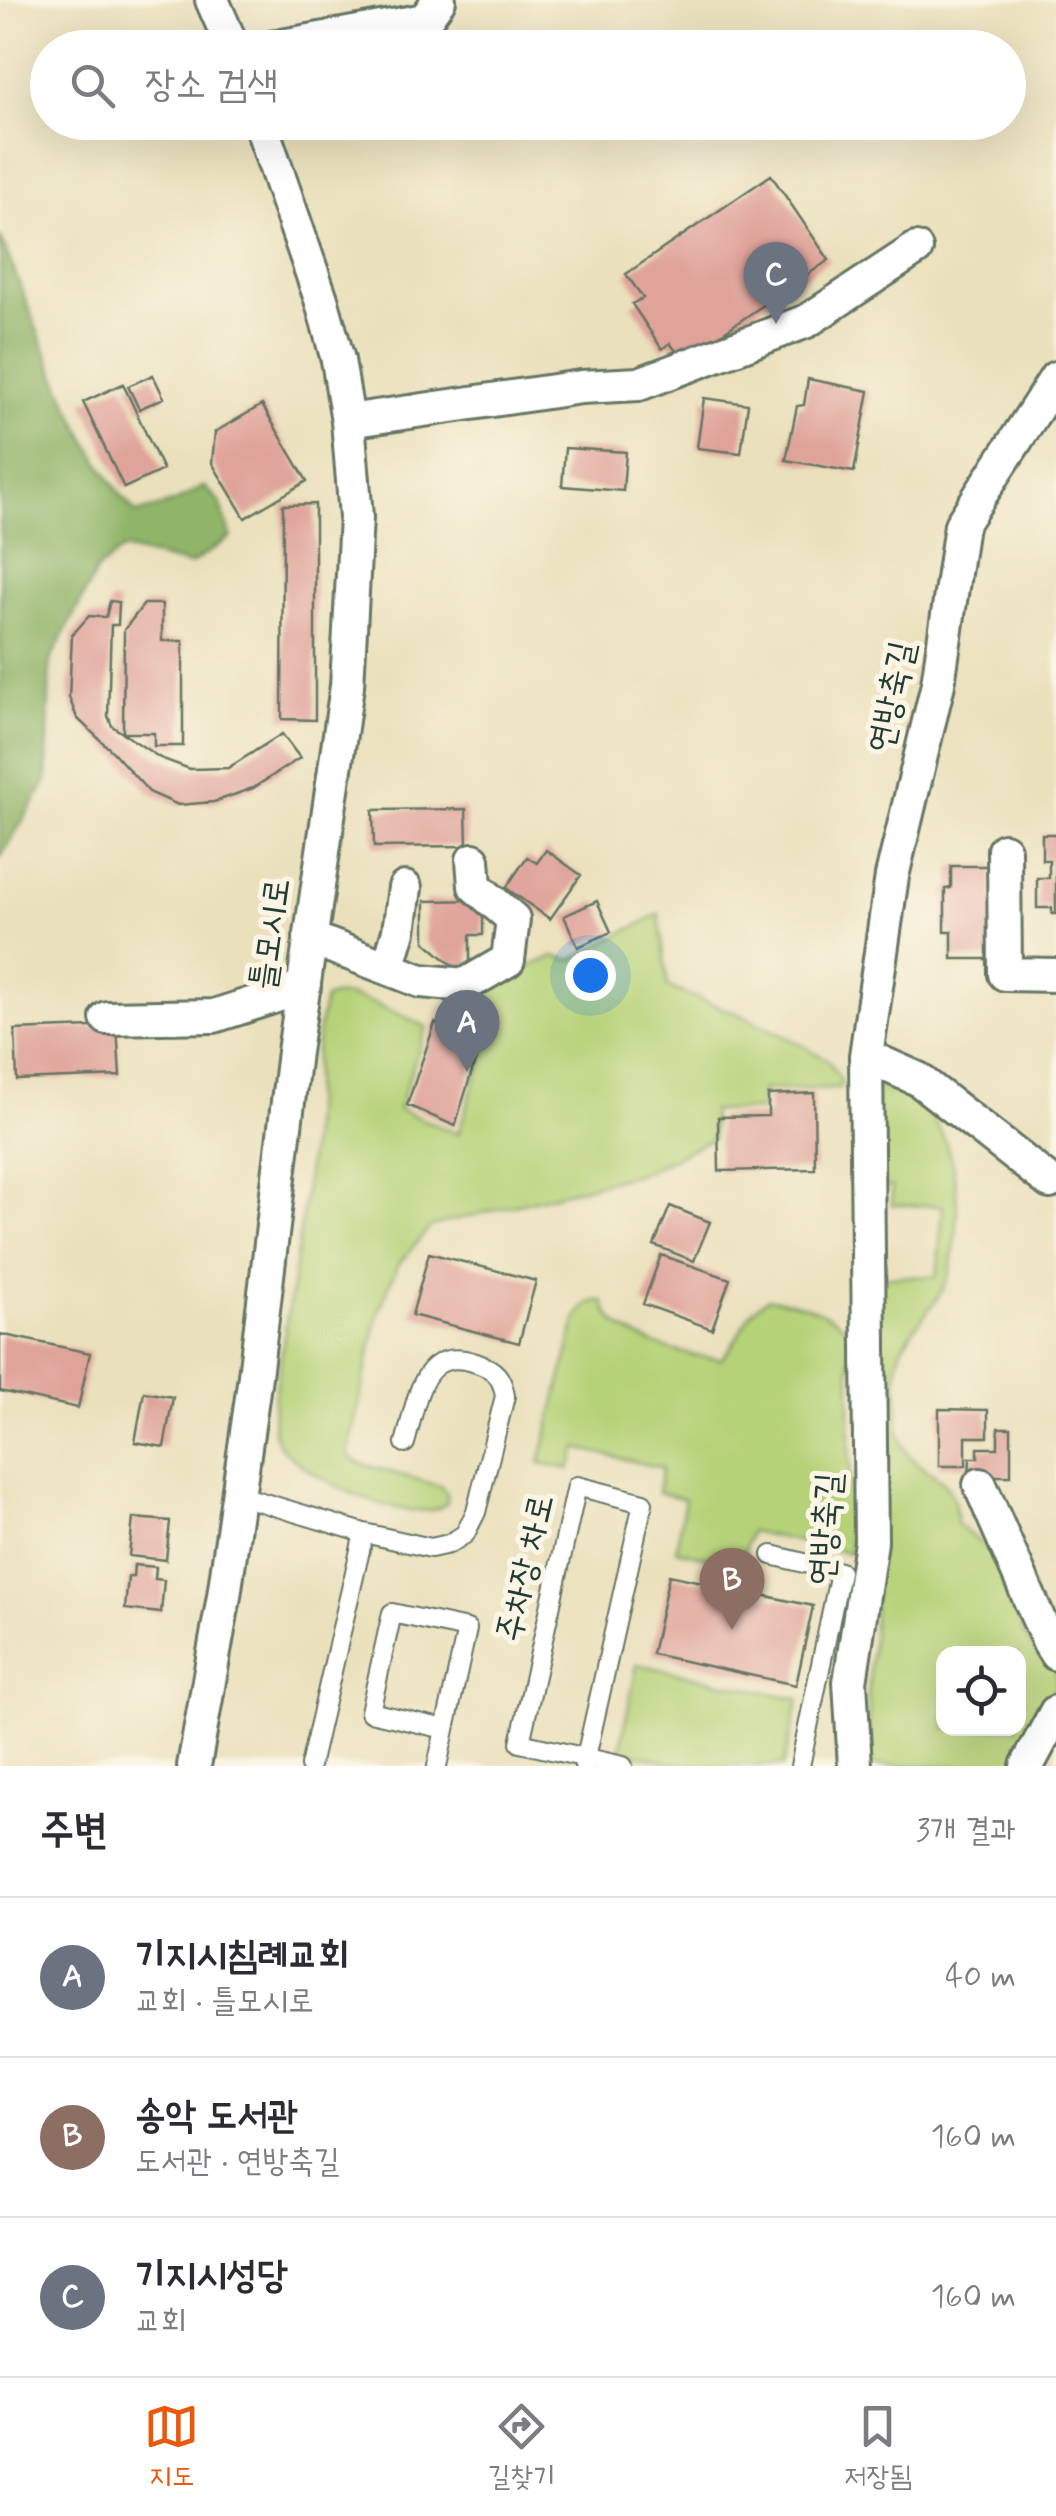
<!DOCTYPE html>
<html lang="ko">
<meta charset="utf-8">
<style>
body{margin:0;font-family:Mynerve,"Poor Story",sans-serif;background:#f2f2f3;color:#2b2b33}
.controls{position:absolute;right:30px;bottom:30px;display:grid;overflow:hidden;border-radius:20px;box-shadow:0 10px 40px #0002}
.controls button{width:90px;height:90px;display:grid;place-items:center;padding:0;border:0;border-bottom:2px solid #e1e1e2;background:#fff;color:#2b2b33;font:50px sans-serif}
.you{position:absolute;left:590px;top:975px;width:35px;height:35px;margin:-25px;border:8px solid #fff;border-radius:50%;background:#1a73e8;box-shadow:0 0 0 15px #1a73e833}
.badge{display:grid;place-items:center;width:65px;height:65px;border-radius:50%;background:#ea580c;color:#fff;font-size:32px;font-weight:700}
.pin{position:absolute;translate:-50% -82px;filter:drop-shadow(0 2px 5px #0008)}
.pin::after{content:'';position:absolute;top:52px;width:35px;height:30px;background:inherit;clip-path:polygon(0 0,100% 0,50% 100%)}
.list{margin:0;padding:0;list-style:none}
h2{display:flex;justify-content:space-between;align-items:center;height:130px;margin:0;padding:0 40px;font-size:42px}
h2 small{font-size:32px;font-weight:400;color:#7c7c81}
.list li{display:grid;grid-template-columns:65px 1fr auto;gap:30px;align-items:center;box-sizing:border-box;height:160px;padding:0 40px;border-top:2px solid #e1e1e2}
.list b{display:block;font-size:38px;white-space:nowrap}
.list p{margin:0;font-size:32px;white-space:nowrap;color:#7c7c81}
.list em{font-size:32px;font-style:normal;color:#7c7c81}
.icon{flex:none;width:55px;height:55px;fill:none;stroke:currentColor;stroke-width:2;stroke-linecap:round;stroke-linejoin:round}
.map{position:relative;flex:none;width:1056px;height:1766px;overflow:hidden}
.search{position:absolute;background:#fff;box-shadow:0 10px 40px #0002;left:30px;right:30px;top:30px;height:110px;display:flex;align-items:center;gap:25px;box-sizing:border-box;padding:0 35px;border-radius:55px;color:#7c7c81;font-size:38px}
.sheet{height:610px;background:#fff}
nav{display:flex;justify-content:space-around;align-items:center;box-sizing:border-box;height:140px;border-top:2px solid #e1e1e2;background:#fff;font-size:28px;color:#7c7c81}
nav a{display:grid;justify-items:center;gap:5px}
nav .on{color:#ea580c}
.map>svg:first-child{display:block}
.green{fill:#b6d278;stroke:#6a8856;stroke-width:2.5;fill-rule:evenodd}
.forest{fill:#90b468;stroke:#58784e;stroke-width:2.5}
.building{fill:#dfa39a}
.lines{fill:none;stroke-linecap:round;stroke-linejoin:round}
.lane-casing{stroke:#667664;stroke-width:22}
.street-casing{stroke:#667664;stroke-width:38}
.lane{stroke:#fff;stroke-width:18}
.street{stroke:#fff;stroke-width:32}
.labels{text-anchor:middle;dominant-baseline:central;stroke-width:10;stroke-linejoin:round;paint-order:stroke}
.street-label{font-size:35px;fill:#1f3d34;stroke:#fcf5e5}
</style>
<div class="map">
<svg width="1056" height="1766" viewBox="0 0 1056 1766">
<rect width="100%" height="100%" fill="#fcf5e5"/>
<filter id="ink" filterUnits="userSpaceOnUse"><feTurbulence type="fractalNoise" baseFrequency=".01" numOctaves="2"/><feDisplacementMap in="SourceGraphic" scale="20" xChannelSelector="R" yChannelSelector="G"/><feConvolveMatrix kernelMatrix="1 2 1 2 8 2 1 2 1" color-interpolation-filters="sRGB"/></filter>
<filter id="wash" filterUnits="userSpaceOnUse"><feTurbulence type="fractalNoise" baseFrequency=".0048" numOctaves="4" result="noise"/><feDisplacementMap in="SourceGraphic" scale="40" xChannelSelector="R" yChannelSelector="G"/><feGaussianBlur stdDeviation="2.25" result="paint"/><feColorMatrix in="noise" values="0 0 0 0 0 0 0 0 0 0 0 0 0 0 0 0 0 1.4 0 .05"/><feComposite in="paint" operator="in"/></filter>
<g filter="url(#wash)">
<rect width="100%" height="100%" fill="#eae0bc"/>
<path class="green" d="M659,914L668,987L741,1015L799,1043L828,1060L841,1081L840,1088L762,1090L761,1110L712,1111L713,1138L645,1172L431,1226L397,1266L378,1314L348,1455L359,1463L440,1486L447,1493V1503C415,1532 295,1475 276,1439C271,1429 274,1411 274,1400C286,1322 300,1244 308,1165C314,1109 311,1054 325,999C347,985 403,1017 427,1027L398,1109L458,1134L489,1037L455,1025L468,1004L533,965L554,956L571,960Z
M874,1088C960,1092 966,1208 950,1272C941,1305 908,1326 899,1357C895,1372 897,1387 898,1402C899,1414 897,1430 901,1440C913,1479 959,1466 956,1524L999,1557L1025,1636L1042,1660L1056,1668V1691L1015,1766H871L868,1697L874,1612L876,1277L937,1276L943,1206L892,1205V1187L875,1186ZM944,1654H1018V1728H944Z
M767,1299C791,1299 837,1313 850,1334V1553L750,1531L741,1565L676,1550L685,1499L658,1492L662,1468L577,1448L570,1469L540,1463L576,1321C583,1306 586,1300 604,1301C608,1339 689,1356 721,1359C742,1340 742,1314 767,1299Z
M637,1664L799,1699L783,1766H685L620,1750Z"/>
<path class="forest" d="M0,236C38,326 71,439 136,513L173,503L204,486L220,502L231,537L190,565L123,549L97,570L50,661L47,781L0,858Z"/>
<g id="blocks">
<path class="building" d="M771,175L829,260L683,360L670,343L662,349L632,304L643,298L626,274Z
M153,375L164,398L139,409L128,386Z
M808,379L869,391L854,472L786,460L797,406L804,405Z
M123,384L163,470L124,488L83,402Z
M704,398L748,404L741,453L697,448Z
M262,405L307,481L245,518L212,463L215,432Z
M565,448L626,452L623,491L562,486Z
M315,504V720L282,719L283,505Z
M110,601L119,602L118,625H111L108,716L112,726L160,758L190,769L228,768L282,734L300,758L253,788L214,802L178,805L149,792L113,752L77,718L69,697L72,635L89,616L106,617Z
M144,604H162V641H183V746H154V733H123L124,630Z
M466,809L467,846L374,847L373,810Z
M1042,834H1056V914H1052V908H1037V878H1049V860H1042Z
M546,850L581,875L550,919L506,888L527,857L537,863Z
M951,866H993V959H952V932H945V889L951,888Z
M483,900V935H470V966H453L425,942V901Z
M597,901L611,932L578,947L564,916Z
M435,1023L481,1042L455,1126L407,1105Z
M117,1026L120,1076L17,1080L15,1030Z
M814,1093L815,1169L719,1171L718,1117L768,1116V1095Z
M670,1206L710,1222L694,1261L654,1245Z
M429,1253L536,1281L519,1343L412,1315Z
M661,1255L730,1279L712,1329L643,1304Z
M0,1334L90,1353L78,1408L0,1391Z
M144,1392L173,1397L164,1447L135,1442Z
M939,1409L988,1410V1437H966V1466H939Z
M998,1428H1011V1476H969L970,1458H978V1448H998Z
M133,1518L170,1521L166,1560L129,1556Z
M134,1565L156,1567L155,1579L164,1580L161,1613L125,1609L128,1577H133Z
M669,1575L813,1606L796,1685L652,1654Z"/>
</g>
</g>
<g filter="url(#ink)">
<use href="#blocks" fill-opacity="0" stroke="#667664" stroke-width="2.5"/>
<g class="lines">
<g class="lane-casing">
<path id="lane" d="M238,1495L364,1533L310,1766
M364,1533L431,1548L449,1544L465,1534L476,1512L505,1396C502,1377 495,1369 476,1363C420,1344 417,1403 405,1443
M772,1555L840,1572L800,1766
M437,1766L467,1629L392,1613L370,1712L445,1729
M584,1766L586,1757L643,1503L577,1486L520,1743L623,1766"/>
</g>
<g class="street-casing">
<path id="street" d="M212,0L233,48
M271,48L425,20L439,0
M348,421L581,387L639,384L807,321L916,249
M1004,850L1005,974L1056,975
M310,938L421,981L465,985L508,960L513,919L475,886L473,860
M388,968L399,931L405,888
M107,1018L214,1016L304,987
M866,1056L918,1079L1050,1182
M980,1485L1049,1643L1056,1654
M194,1766L224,1596L255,1376L294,1052L347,686L356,517L348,421L338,360L321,299L260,122
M855,1766L850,1682L871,1542L866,1056L892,876L938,684L961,525L1056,378
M1027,1766L1056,1712"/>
</g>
<use href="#lane" class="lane"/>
<use href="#street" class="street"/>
</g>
</g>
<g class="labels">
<g class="street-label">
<text transform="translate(892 697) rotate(-78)">연방축길</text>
<text transform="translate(271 934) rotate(-82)">틀모시로</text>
<text transform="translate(826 1529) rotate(-86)">연방축길</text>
<text transform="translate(526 1568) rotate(-77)">주차장 차로</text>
</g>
</g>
</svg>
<div class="controls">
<button><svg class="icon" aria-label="locate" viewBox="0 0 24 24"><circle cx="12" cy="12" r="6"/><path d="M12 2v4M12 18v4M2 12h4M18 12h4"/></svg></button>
</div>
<div class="you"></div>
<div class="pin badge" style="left:467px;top:1072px;background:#6b7280">A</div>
<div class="pin badge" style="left:732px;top:1630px;background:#8d6e63">B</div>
<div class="pin badge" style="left:776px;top:324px;background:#6b7280">C</div>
<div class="search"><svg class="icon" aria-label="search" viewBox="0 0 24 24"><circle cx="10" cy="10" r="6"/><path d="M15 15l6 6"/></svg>장소 검색</div>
</div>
<section class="sheet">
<h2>주변<small>3개 결과</small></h2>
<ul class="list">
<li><span class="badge" style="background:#6b7280">A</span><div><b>기지시침례교회</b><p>교회 · 틀모시로</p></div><em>40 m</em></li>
<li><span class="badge" style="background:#8d6e63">B</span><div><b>송악 도서관</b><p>도서관 · 연방축길</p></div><em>160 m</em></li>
<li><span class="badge" style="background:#6b7280">C</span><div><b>기지시성당</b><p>교회</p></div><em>160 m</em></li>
</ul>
</section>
<nav>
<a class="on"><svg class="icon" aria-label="map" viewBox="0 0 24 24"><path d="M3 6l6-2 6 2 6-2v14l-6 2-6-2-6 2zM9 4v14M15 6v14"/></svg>지도</a>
<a><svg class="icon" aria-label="directions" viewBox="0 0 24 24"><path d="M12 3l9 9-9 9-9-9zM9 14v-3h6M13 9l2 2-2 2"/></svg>길찾기</a>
<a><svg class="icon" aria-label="saved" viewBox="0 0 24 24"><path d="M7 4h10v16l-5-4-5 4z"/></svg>저장됨</a>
</nav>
